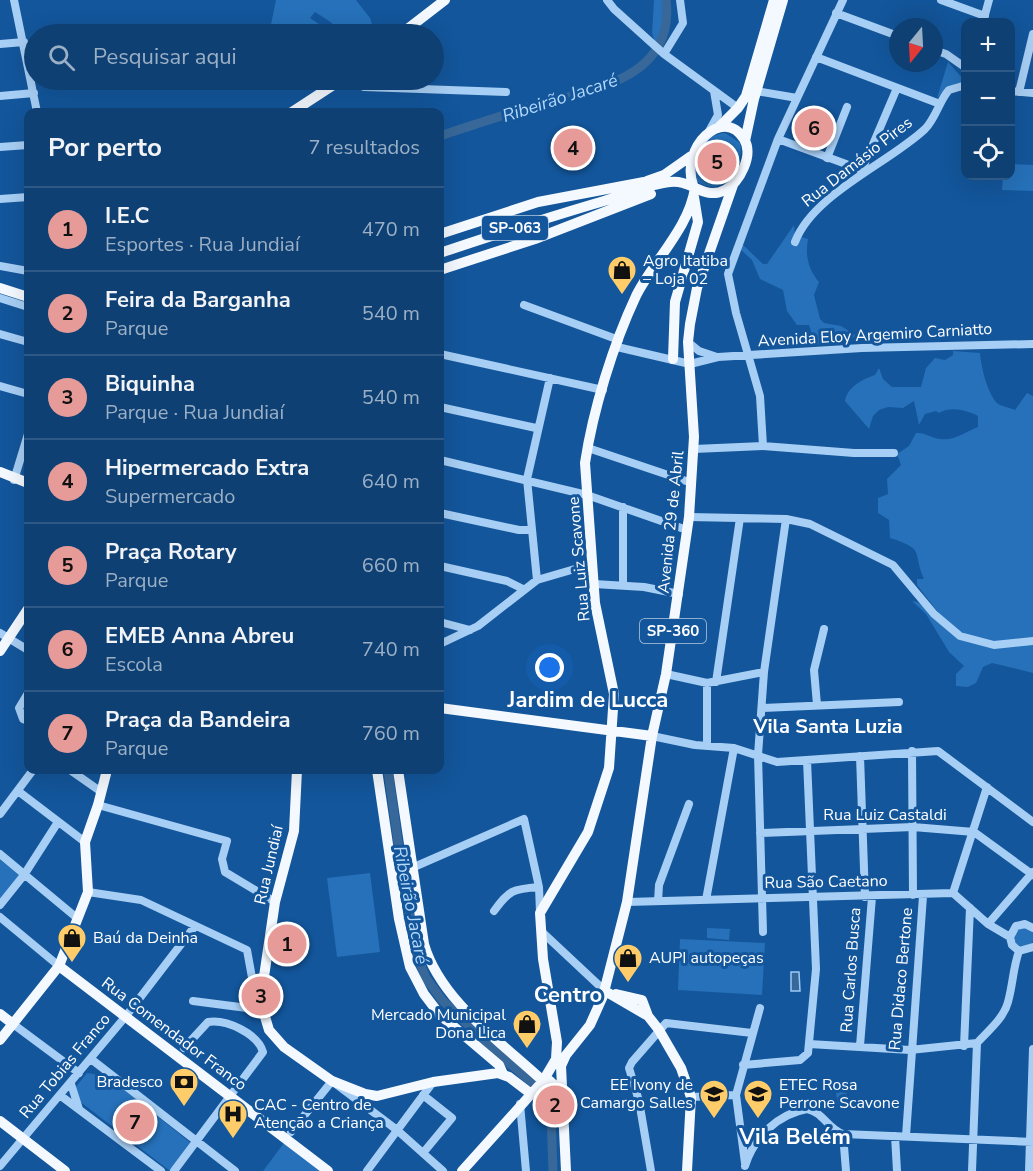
<!DOCTYPE html>
<html lang="pt">
<meta charset="utf-8">
<style>
body{margin:0;font-family:"Nunito Sans",sans-serif;background:#1c4b7c;color:#f1f3f6}
.controls{position:absolute;right:18px;top:18px;display:grid;overflow:hidden;border-radius:12px;box-shadow:0 6px 24px #0002}
.controls button{width:54px;height:54px;display:grid;place-items:center;padding:0;border:0;border-bottom:2px solid #2e5986;background:#0e4074;color:#f1f3f6;font:30px sans-serif}
.compass{position:absolute;left:889px;top:18px;width:54px;height:54px;border-radius:50%;background:#0e4074;box-shadow:0 6px 24px #0002;rotate:198deg}
.you{position:absolute;left:550px;top:668px;width:21px;height:21px;margin:-15px;border:4px solid #fff;border-radius:50%;background:#1a73e8;box-shadow:0 0 0 9px #1a73e833}
.badge{display:grid;place-items:center;width:39px;height:39px;border-radius:50%;background:#e69b98;color:#111;font-size:20px;font-weight:700}
.pin{position:absolute;translate:-50% -50%;border:3px solid #fff;box-shadow:0 2px 6px #0006}
.list{margin:0;padding:0;list-style:none}
h2{display:flex;justify-content:space-between;align-items:center;height:78px;margin:0;padding:0 24px;font-size:26px}
h2 small{font-size:20px;font-weight:400;color:#9bafc5}
.list li{display:grid;grid-template-columns:39px 1fr auto;gap:18px;align-items:center;box-sizing:border-box;height:84px;padding:0 24px;border-top:2px solid #2e5986}
.list b{display:block;font-size:22px;white-space:nowrap}
.list p{margin:0;font-size:20px;white-space:nowrap;color:#9bafc5}
.list em{font-size:20px;font-style:normal;color:#9bafc5}
.icon{flex:none;width:33px;height:33px;fill:none;stroke:currentColor;stroke-width:2;stroke-linecap:round;stroke-linejoin:round}
.map{position:relative;flex:none;width:1033px;height:1171px;overflow:hidden}
.search{position:absolute;background:#0e4074;box-shadow:0 6px 24px #0002;left:24px;top:24px;width:420px;height:66px;display:flex;align-items:center;gap:15px;box-sizing:border-box;padding:0 21px;border-radius:33px;color:#9bafc5;font-size:22px}
.panel{position:absolute;background:#0e4074;box-shadow:0 6px 24px #0002;left:24px;top:108px;width:420px;height:666px;border-radius:12px}
.map>svg:first-child{display:block}
.green{fill:#2671b9}
.water{fill:#386899;stroke:#99caf7;stroke-width:1.5}
.lines{fill:none;stroke-linecap:round;stroke-linejoin:round}
.river{stroke:#386899;stroke-width:9}
.minor{stroke:#a7cef4;stroke-width:8}
.major{stroke:#f4f9ff;stroke-width:10}
.labels{text-anchor:middle;dominant-baseline:central;stroke-width:6;stroke-linejoin:round;paint-order:stroke}
.shield{fill:#13569b;stroke:#b8cce1;stroke-width:1.5}
.shield-label{font-size:15px;font-weight:bold;fill:#fff}
.street-label{font-size:16px;fill:#fff;stroke:#13569b}
.poi-label{font-size:16px;fill:#fff;stroke:#13569b;text-anchor:start}
.water-label{font-size:18px;font-style:italic;fill:#b4d8fa;stroke:#13569b}
.quarter-label{font-size:20px;font-weight:bold;fill:#fff;stroke:#13569b}
.district-label{font-size:22px;font-weight:bold;fill:#fff;stroke:#13569b}
</style>
<div class="map">
<svg width="1033" height="1171" viewBox="0 0 1033 1171">
<rect width="100%" height="100%" fill="#13569b"/>
<path class="green" d="M276,0H356L370,18L375,34H351L349,28L343,24L334,30L332,23L315,12L310,18L319,24L320,34H269Z
M654,0H670C669,15 669,33 655,42L652,33Z
M948,62L964,80V84L943,92L937,98Z
M725,133L740,143C745,167 722,200 697,181C692,159 699,136 725,133Z
M1011,164L1033,165V191L1002,190L1003,176H1010Z
M794,225L795,235L808,239C805,255 808,269 819,282L814,295L820,319L824,323L841,326L857,336C844,342 831,346 815,344L809,325H797L787,311L783,290L760,279L752,260L741,250L742,244L763,264H767Z
M953,351L980,353C981,367 987,391 996,402C1001,407 1009,407 1015,410L1027,393L1033,396V673L992,663L983,667L976,683L968,687L956,686V674L964,666L949,652L926,614L912,601L917,602L941,616L917,585V579H924C912,550 926,550 890,538L889,520L878,513V498L888,494L887,479L901,465L897,454L909,446L916,433C925,432 931,438 940,439C955,441 965,432 978,427V416C966,410 951,406 939,413L936,411L925,414L919,425L914,401L903,408L888,407L879,410L873,416L869,429L845,401C847,387 863,379 875,375L879,368L883,379L892,387H921L926,368L935,358L945,360L953,355Z
M0,860L20,875L0,900Z
M370,873L380,952L337,957L327,878Z
M278,927L297,928L295,962L276,961Z
M1014 937a10 10 0 1 1 20 0a10 10 0 1 1-20 0Z
M707,928L730,929L729,940L707,938Z
M680,939L765,943L762,995L678,990Z
M87,1073L107,1076L192,1144L170,1171L78,1100L75,1088Z
M546,1085L556,1091L559,1112L555,1114L542,1090Z
M845,1085L848,1102L838,1104L835,1087Z
M284,1143L322,1171H263Z"/>
<path class="water" d="M791,972H799L800,991H791Z"/>
<g class="lines">
<path class="river" d="M440,136C470,126 500,116 531,107C588,90 676,81 666,0
M388,770L403,878L418,959L426,978L442,1000L503,1058L534,1084L545,1098L551,1114L553,1171"/>
<path class="minor" d="M14,0L37,112
M607,0L614,9L664,54L738,108
M941,0L985,16
M836,13L898,36
M983,22L989,0
M0,44L24,42
M934,50L946,54L966,68
M664,54L683,23L680,0
M816,57L940,104
M346,80L364,87L506,92
M756,91L797,98
M1010,91L1033,93
M1019,92L1033,34
M0,96L34,93
M708,133L718,115L714,91
M778,139L865,171
M0,147L28,145
M827,158L847,107
M862,170L897,88
M0,199L28,197
M795,242C813,194 889,163 925,129C936,118 939,101 949,90L966,85
M0,266L28,271
M0,298L28,307
M524,305L619,340
M0,334L28,342
M688,342L699,351L717,357
M617,347L690,364L718,357L862,348L1033,344
M440,354L603,390
M0,386L28,394
M440,407L536,428
M763,446L760,396L736,313L728,274L778,139L843,0
M588,448L689,482
M694,449L763,446L854,453H894
M440,460L587,495L687,530
M14,480L28,434
M623,507V585
M440,513L519,530H532
M689,517L786,519L810,524L893,565L934,614L960,636L994,645L1033,641
M440,566L507,581L523,589
M537,580L527,479L550,378
M594,584L644,587L679,594
M440,622L470,630
M0,633L28,650
M440,644L478,626L537,580L592,564
M666,674L707,683L764,672
M716,682L740,518
M707,683V746
M28,693L19,708L23,719L28,721
M817,705L814,670L824,629
M763,708L899,702
M652,736L695,745L734,748L777,762L938,751L1033,822
M912,751L913,895
M860,756L865,897
M70,770L100,791
M18,791L85,842
M98,805L227,841L222,859L225,872L275,902
M0,814L33,770
M760,833L913,827L974,832L1033,875
M0,854L77,918
M414,867L524,819L539,887L540,912
M88,892L141,900L247,950L255,994L263,999
M953,893L987,787
M706,900L734,748
M658,901L659,885L689,804
M627,902L953,893L988,924L1010,937
M0,905L24,875L58,822
M494,911C509,890 513,889 539,887
M0,917L59,966
M988,924L1033,872
M1033,928L1025,924L1016,926L1010,937L1012,945L1019,951L1033,947
M542,932L605,991
M763,932L758,755L764,672L786,519
M193,1001L263,1010
M13,1024L79,1073
M809,1044L910,1050L977,1043C988,1031 1004,1018 1008,1002C1013,984 1013,968 1019,951
M860,1046L872,897
M964,1046L970,908
M91,1059L235,1171
M743,1065L800,1060L808,1053L816,969L807,760
M71,1084L79,1109
M423,1095L452,1118L423,1153
M61,1096L161,1171
M691,1097L736,1095
M520,1104L526,1171
M291,1132L332,1081L397,1130L443,1171
M843,1134L846,1171
M895,1136L897,1171
M906,1136L923,896
M745,1163L736,1095L760,1008
M0,1166L126,1016L195,926
M745,1166C754,1137 778,1114 807,1109C823,1112 828,1129 843,1134L1033,1142
M174,1171L263,1052C258,1034 227,1019 208,1022L184,1048
M367,1171L433,1082
M651,1171L639,1101L629,1068L632,1062L666,1023L752,1033
M972,1171L977,1043
M1029,1171L1033,1049"/>
<path class="major" d="M401,34L445,0
M292,112L341,80
M718,128L738,108L746,96L774,0
M745,141L754,99L783,0
M647,181L664,175L691,156
M440,234L538,202L644,182
M440,253C494,235 549,217 604,201C626,195 648,184 670,182C691,179 704,201 725,190C740,182 754,155 744,139C723,105 680,148 693,185
M440,270L535,239L651,194
M0,288L28,297
M673,359L675,302L698,222L694,197
M0,472L28,483
M0,651L28,609
M440,708L652,736
M297,770L294,831L275,902L262,990L263,1010L269,1030L284,1047L332,1081L365,1094L377,1096L433,1082L498,1073L509,1077L530,1093
M377,770L399,919L410,967L424,994L440,1015L499,1065L503,1074
M398,770L424,944C440,1000 501,1042 543,1081H550L562,1093
M59,966L328,1171
M605,991L648,1016L659,1030L681,1068L691,1097L687,1171
M616,994L642,1000L648,1016
M0,1014L13,1024
M0,1040L59,966L88,892L85,842L98,805L107,770
M0,1121L65,1171
M462,1171L543,1081L556,1059L557,1042L543,959L540,913L588,832L609,768L614,694L595,603L585,463C593,410 613,345 636,296C654,260 689,228 695,188
M566,1171L561,1066L566,1055L590,1025L603,996L627,902L652,736L666,674L689,517L694,437L688,342L690,324L697,288L733,185"/>
</g>
<defs>
<g id="shop-pin" transform="scale(1.5)"><path d="M0 17L-7.5 6A9.5 9.5 0 1 1 7.5 6Z" fill="#ffcc6a" stroke="#13569b"/><path d="M-5-2.5h2.3a2.7 3.5 0 0 1 5.4 0H5L5.5 6h-11ZM-1.5-2.5h3a1.5 2.3 0 0 0-3 0Z" fill="#111"/></g>
<g id="bank-pin" transform="scale(1.5)"><path d="M0 17L-7.5 6A9.5 9.5 0 1 1 7.5 6Z" fill="#ffcc6a" stroke="#13569b"/><path d="M-6-4H6V4H-6ZM0-2.3a2.3 2.3 0 1 0 0 4.6a2.3 2.3 0 1 0 0-4.6Z" fill="#111"/></g>
<g id="school-pin" transform="scale(1.5)"><path d="M0 17L-7.5 6A9.5 9.5 0 1 1 7.5 6Z" fill="#ffcc6a" stroke="#13569b"/><path d="M0-5L7-2L0 1L-7-2ZM-4 1L0 2.5L4 1V4Q0 6-4 4Z" fill="#111"/></g>
<g id="university-pin" transform="scale(1.5)"><path d="M0 17L-7.5 6A9.5 9.5 0 1 1 7.5 6Z" fill="#ffcc6a" stroke="#13569b"/><path d="M0-5L7-2L0 1L-7-2ZM-4 1L0 2.5L4 1V4Q0 6-4 4Z" fill="#111"/></g>
<g id="hospital-pin" transform="scale(1.5)"><path d="M0 17L-7.5 6A9.5 9.5 0 1 1 7.5 6Z" fill="#ffcc6a" stroke="#13569b"/><path d="M-5-5h3v3.5h4V-5h3V5h-3V1.5h-4V5h-3Z" fill="#111"/></g>
</defs>
<g fill-rule="evenodd">
<use href="#shop-pin" x="622" y="270"/>
<use href="#shop-pin" x="72" y="938"/>
<use href="#shop-pin" x="628" y="958"/>
<use href="#shop-pin" x="527" y="1024"/>
<use href="#bank-pin" x="184" y="1082"/>
<use href="#school-pin" x="714" y="1094"/>
<use href="#university-pin" x="758" y="1094"/>
<use href="#hospital-pin" x="233" y="1114"/>
</g>
<g class="labels">
<g class="shield">
<rect x="482" y="216" width="66" height="24" rx="4.5"/>
<rect x="640" y="619" width="66" height="24" rx="4.5"/>
</g>
<g class="shield-label">
<text x="515" y="228">SP-063</text>
<text x="673" y="631">SP-360</text>
</g>
<g class="street-label">
<text transform="translate(857 162) rotate(-38)">Rua Damásio Pires</text>
<text transform="translate(875 335) rotate(-3)">Avenida Eloy Argemiro Carniatto</text>
<text transform="translate(671 522) rotate(-84)">Avenida 29 de Abril</text>
<text transform="translate(579 559) rotate(-95)">Rua Luiz Scavone</text>
<text x="885" y="815">Rua Luiz Castaldi</text>
<text transform="translate(269 865) rotate(-77)">Rua Jundiaí</text>
<text transform="translate(826 882) rotate(-1)">Rua São Caetano</text>
<text transform="translate(851 970) rotate(-86)">Rua Carlos Busca</text>
<text transform="translate(901 979) rotate(-85)">Rua Didaco Bertone</text>
<text transform="translate(174 1034) rotate(37)">Rua Comendador Franco</text>
<text transform="translate(65 1066) rotate(-50)">Rua Tobias Franco</text>
</g>
<g class="poi-label">
<text x="643" y="261">Agro Itatiba<tspan x="643" dy="18">– Loja 02</tspan></text>
<text x="93" y="938">Baú da Deinha</text>
<text x="649" y="958">AUPI autopeças</text>
<text x="506" y="1015" text-anchor="end">Mercado Municipal<tspan x="506" dy="18">Dona Lica</tspan></text>
<text x="163" y="1082" text-anchor="end">Bradesco</text>
<text x="693" y="1085" text-anchor="end">EE Ivony de<tspan x="693" dy="18">Camargo Salles</tspan></text>
<text x="779" y="1085">ETEC Rosa<tspan x="779" dy="18">Perrone Scavone</tspan></text>
<text x="254" y="1105">CAC - Centro de<tspan x="254" dy="18">Atenção a Criança</tspan></text>
</g>
<g class="water-label">
<text transform="translate(560 98) rotate(-18)">Ribeirão Jacaré</text>
<text transform="translate(411 905) rotate(79)">Ribeirão Jacaré</text>
</g>
<g class="quarter-label">
<text x="828" y="726">Vila Santa Luzia</text>
</g>
<g class="district-label">
<text x="588" y="700">Jardim de Lucca</text>
<text x="568" y="995">Centro</text>
<text x="795" y="1137">Vila Belém</text>
</g>
</g>
</svg>
<div class="controls">
<button>+</button>
<button>−</button>
<button><svg class="icon" aria-label="locate" viewBox="0 0 24 24"><circle cx="12" cy="12" r="6"/><path d="M12 2v4M12 18v4M2 12h4M18 12h4"/></svg></button>
</div>
<svg class="compass" viewBox="-18 -18 36 36"><path d="M0-13l5 13h-10z" fill="#e53935"/><path d="M0 13l5-13h-10z" fill="#9bafc5"/></svg>
<div class="you"></div>
<div class="pin badge" style="left:287px;top:944px">1</div>
<div class="pin badge" style="left:555px;top:1105px">2</div>
<div class="pin badge" style="left:261px;top:996px">3</div>
<div class="pin badge" style="left:573px;top:148px">4</div>
<div class="pin badge" style="left:717px;top:162px">5</div>
<div class="pin badge" style="left:814px;top:128px">6</div>
<div class="pin badge" style="left:135px;top:1122px">7</div>
<div class="search"><svg class="icon" aria-label="search" viewBox="0 0 24 24"><circle cx="10" cy="10" r="6"/><path d="M15 15l6 6"/></svg>Pesquisar aqui</div>
<section class="panel">
<h2>Por perto<small>7 resultados</small></h2>
<ul class="list">
<li><span class="badge">1</span><div><b>I.E.C</b><p>Esportes · Rua Jundiaí</p></div><em>470 m</em></li>
<li><span class="badge">2</span><div><b>Feira da Barganha</b><p>Parque</p></div><em>540 m</em></li>
<li><span class="badge">3</span><div><b>Biquinha</b><p>Parque · Rua Jundiaí</p></div><em>540 m</em></li>
<li><span class="badge">4</span><div><b>Hipermercado Extra</b><p>Supermercado</p></div><em>640 m</em></li>
<li><span class="badge">5</span><div><b>Praça Rotary</b><p>Parque</p></div><em>660 m</em></li>
<li><span class="badge">6</span><div><b>EMEB Anna Abreu</b><p>Escola</p></div><em>740 m</em></li>
<li><span class="badge">7</span><div><b>Praça da Bandeira</b><p>Parque</p></div><em>760 m</em></li>
</ul>
</section>
</div>
